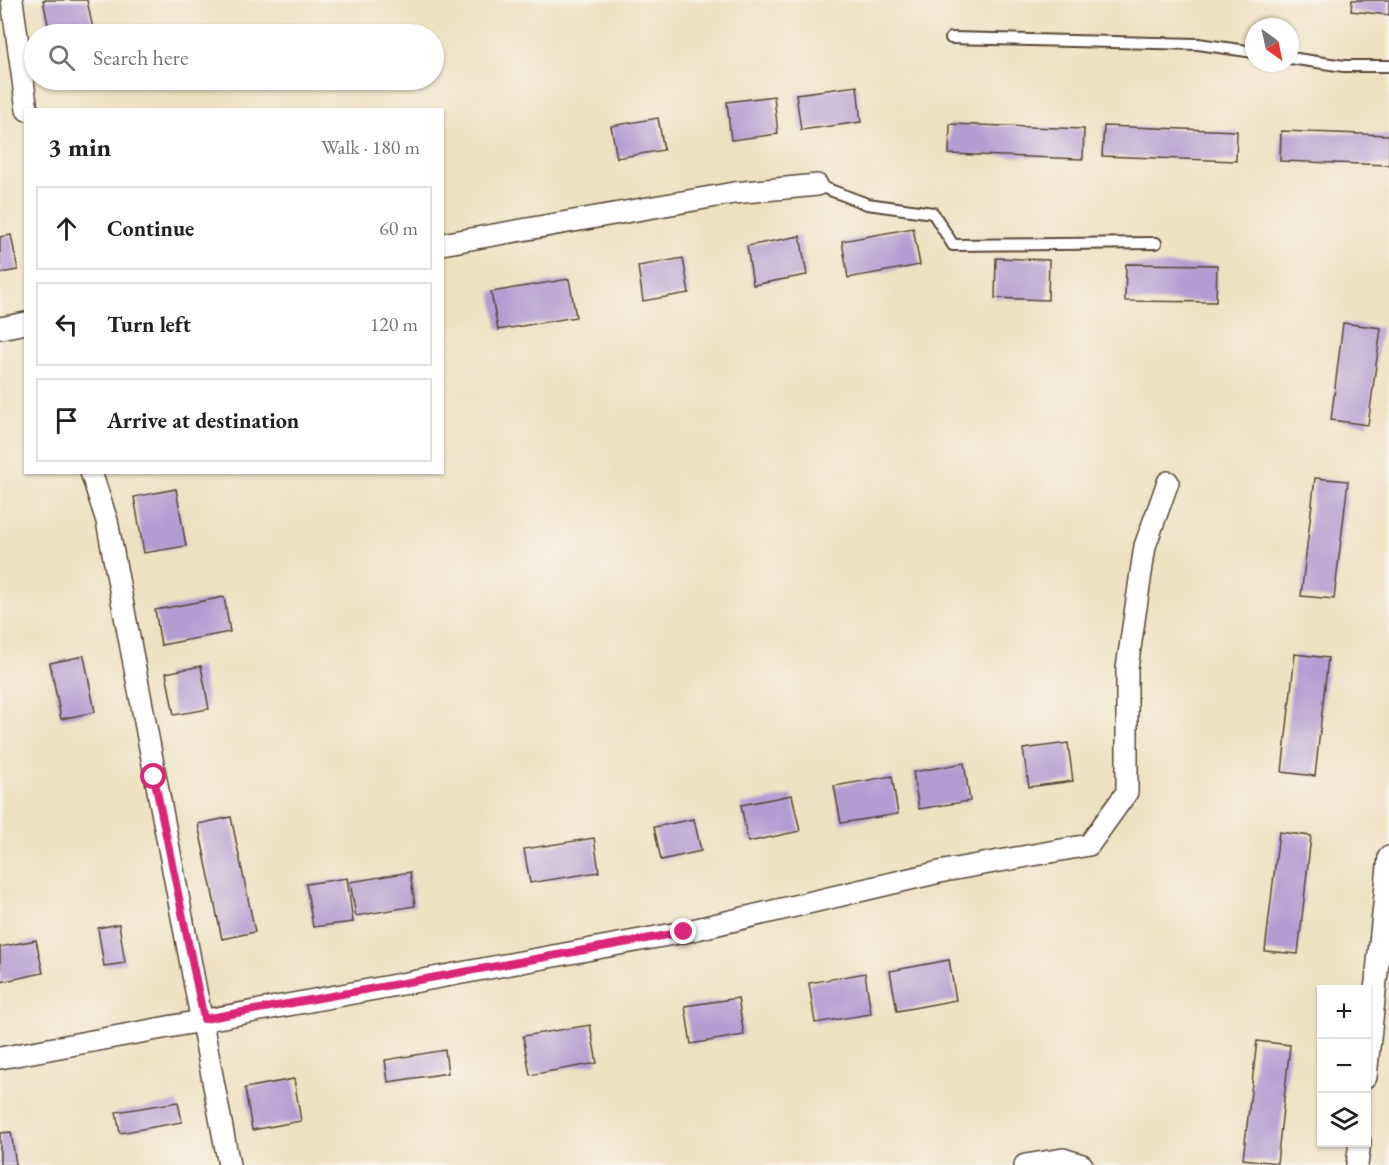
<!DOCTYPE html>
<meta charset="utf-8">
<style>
body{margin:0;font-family:"EB Garamond",serif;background:#f6f6f6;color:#202124}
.controls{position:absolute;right:18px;bottom:18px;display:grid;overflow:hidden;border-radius:0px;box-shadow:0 2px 4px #0004}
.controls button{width:54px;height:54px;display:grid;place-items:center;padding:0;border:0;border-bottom:2px solid #e0e0e0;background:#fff;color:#202124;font:30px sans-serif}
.compass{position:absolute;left:1245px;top:18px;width:54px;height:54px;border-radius:50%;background:#fff;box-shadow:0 2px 4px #0004;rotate:147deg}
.stop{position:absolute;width:18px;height:18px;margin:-14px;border:4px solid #db2777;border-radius:50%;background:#fff}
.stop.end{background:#db2777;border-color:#fff;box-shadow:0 2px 6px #0008}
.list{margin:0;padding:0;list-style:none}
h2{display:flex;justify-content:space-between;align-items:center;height:78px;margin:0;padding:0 24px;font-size:26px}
h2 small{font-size:20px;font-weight:400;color:#757577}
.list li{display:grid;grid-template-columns:39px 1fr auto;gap:18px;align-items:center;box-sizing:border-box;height:84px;margin:0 12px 12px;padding:0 12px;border:2px solid #e0e0e0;border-radius:0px}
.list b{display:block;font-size:22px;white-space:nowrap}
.list em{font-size:20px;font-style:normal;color:#757577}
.icon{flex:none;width:33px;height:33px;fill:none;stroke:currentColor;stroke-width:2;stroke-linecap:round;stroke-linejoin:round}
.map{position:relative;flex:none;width:1389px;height:1165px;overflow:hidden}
.search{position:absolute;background:#fff;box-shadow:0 2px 4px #0004;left:24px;top:24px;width:420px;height:66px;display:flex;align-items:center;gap:15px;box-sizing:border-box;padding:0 21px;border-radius:33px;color:#757577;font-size:22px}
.panel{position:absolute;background:#fff;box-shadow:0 2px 4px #0004;left:24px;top:108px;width:420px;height:366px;border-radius:0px}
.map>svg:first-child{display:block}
.building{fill:#b29dd1}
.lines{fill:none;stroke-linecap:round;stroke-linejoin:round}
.lane-casing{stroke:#564536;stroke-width:14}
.street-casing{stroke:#564536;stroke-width:24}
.lane{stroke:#fff;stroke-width:10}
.street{stroke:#fff;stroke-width:21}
.route{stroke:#db2777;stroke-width:8}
</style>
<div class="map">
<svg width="1389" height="1165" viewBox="0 0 1389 1165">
<rect width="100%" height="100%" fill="#f7f3e8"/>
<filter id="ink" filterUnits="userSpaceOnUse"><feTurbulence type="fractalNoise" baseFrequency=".0167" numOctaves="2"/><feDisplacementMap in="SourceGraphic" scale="12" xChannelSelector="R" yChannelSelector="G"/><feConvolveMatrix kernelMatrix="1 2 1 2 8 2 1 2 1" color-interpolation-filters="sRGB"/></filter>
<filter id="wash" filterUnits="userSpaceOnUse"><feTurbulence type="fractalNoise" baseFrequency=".008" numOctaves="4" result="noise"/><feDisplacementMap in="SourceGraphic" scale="24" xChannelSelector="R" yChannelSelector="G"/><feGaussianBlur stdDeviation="1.35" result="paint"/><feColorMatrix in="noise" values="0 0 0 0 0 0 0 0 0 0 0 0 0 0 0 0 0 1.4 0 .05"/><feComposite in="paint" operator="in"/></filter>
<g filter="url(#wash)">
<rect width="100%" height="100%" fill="#eee1c1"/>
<g id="blocks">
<path class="building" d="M43,0H87L94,34H50Z
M1352,0H1389V15L1351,11Z
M857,86L861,122L801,130L796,94Z
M774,96L778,134L731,140L727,102Z
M658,118L664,150L617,158L611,126Z
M950,124L1084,129L1083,159L949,154Z
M1104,126L1237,131L1236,161L1102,156Z
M1281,131L1389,135V165L1280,161Z
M913,228L920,265L848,278L842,241Z
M11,235L18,270L0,273V237Z
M800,236L807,275L753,285L747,246Z
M683,258L689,293L643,301L638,266Z
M996,258L1049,260L1048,300L995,298Z
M1126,264L1217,265L1216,302L1125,301Z
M569,279L576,317L498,330L491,292Z
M1343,323L1381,328L1368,425L1331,420Z
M1315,478L1348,481L1334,599L1301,596Z
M176,489L186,546L144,553L134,497Z
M224,597L230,632L161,645L155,610Z
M1295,654L1328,658L1315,776L1282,772Z
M84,656L95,712L61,719L50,663Z
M201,666L209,709L174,715L166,673Z
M1068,743L1073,781L1029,787L1023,749Z
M964,763L970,801L919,809L913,772Z
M892,776L898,814L841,823L834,786Z
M792,795L800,831L748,842L741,805Z
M231,817L255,932L222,939L198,824Z
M694,819L701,851L661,860L654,827Z
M1279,832L1311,836L1298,954L1265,951Z
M594,838L599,872L530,883L524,849Z
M410,872L415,906L356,916L350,882Z
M347,878L353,922L313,927L306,884Z
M119,924L125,963L104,966L98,928Z
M36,940L43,973L0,982V947Z
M949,960L956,1000L897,1011L890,971Z
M865,973L871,1014L815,1023L809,983Z
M738,998L744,1035L691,1044L685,1006Z
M590,1025L597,1063L530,1075L523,1036Z
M1257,1041L1290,1045L1277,1163L1243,1159Z
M445,1050L448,1073L388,1082L385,1060Z
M294,1079L301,1121L252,1130L245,1088Z
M178,1102L182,1122L120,1133L116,1112Z
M11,1132L16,1165H0V1133Z"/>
</g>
</g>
<g filter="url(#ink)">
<use href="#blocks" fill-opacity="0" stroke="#564536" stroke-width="1.5"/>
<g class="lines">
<g class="lane-casing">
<path id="lane" d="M951,38L1198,44L1254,52
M1290,58L1344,66H1389
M817,185L867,204L933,213L953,245L1156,243"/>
</g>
<g class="street-casing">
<path id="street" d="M12,0L27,110
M442,244L734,193L817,185
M0,328L26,323
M91,472L107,521L229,1165
M0,1058L684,932L944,871L1089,845L1127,792V668L1145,546L1168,482
M1366,1077L1389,857
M1025,1165L1063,1159L1082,1165
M1357,1165L1360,1142"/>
</g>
<use href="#lane" class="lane"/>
<use href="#street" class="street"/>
</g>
</g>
<g class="lines" filter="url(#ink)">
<path class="route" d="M154,777L204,1019L684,932"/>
</g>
</svg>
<div class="controls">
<button>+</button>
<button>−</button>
<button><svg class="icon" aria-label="layers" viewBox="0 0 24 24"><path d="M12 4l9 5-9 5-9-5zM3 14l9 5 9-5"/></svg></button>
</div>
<svg class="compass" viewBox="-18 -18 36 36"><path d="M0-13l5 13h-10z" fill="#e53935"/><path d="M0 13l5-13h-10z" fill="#757577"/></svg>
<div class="stop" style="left:154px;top:777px"></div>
<div class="stop end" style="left:684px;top:932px"></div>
<div class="search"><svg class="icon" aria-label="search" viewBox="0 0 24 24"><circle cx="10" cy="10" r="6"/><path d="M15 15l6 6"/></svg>Search here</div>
<section class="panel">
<h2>3 min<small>Walk · 180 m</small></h2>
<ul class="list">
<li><svg class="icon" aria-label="ahead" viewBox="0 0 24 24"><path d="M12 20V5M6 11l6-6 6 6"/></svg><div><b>Continue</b></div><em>60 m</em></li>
<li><svg class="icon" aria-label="left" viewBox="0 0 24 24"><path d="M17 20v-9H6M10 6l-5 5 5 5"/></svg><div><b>Turn left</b></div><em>120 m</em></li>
<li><svg class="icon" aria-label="arrive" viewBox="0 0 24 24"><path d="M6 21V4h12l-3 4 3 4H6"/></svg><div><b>Arrive at destination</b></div></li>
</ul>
</section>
</div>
